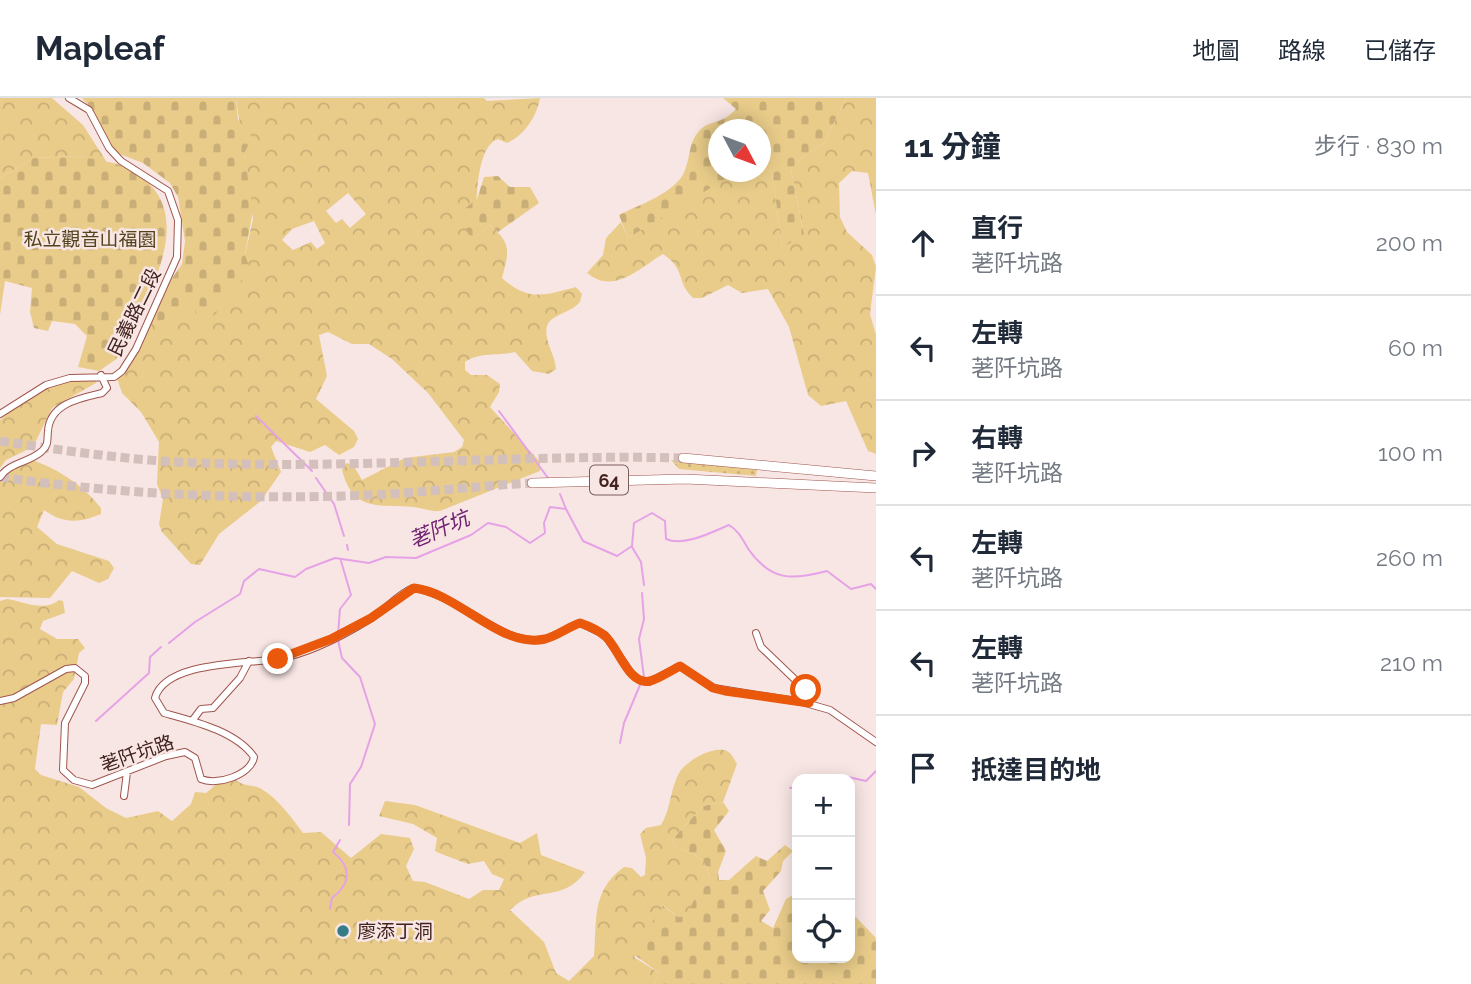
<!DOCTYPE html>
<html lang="zh-TW">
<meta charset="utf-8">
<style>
body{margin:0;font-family:Raleway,"Noto Sans TC",sans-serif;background:#f6f6f7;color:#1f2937}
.controls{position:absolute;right:21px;bottom:21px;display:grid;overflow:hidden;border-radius:14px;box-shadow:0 4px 18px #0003}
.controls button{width:63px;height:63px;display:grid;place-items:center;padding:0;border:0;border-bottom:2px solid #e0e1e3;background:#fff;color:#1f2937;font:35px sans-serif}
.compass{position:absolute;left:708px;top:21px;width:63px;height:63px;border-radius:50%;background:#fff;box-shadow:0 4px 18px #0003;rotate:131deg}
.stop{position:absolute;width:21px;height:21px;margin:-16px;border:5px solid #ea580c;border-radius:50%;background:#fff}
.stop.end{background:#ea580c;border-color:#fff;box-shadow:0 2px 7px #0008}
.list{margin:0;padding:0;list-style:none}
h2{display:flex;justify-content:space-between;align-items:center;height:91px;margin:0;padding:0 28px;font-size:30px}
h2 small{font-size:23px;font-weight:400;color:#747a83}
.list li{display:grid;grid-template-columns:46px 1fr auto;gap:21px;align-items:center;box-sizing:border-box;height:105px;padding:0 28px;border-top:2px solid #e0e1e3}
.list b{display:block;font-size:26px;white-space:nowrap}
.list p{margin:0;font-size:23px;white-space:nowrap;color:#747a83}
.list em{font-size:23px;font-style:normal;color:#747a83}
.icon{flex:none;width:38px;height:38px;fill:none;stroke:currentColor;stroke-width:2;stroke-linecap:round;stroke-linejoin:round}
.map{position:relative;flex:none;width:876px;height:886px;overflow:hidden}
header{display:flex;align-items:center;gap:42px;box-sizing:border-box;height:98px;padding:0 35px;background:#fff;border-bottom:2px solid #e0e1e3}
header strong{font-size:33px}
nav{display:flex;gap:38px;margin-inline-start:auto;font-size:24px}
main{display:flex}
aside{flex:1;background:#fff}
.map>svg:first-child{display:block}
.grass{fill:url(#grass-dots)}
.forest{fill:url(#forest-crowns);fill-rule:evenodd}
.cemetery{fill:url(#cemetery-stones)}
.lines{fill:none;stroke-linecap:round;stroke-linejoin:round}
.stream{stroke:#e6a2e6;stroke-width:2}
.highway-tunnel{stroke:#d3bfbc;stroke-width:9;stroke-dasharray:9 4.5;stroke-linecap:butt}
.minor-casing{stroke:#9f554d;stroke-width:8}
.highway-casing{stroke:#9f554d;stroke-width:10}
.minor{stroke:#fff;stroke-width:6}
.highway{stroke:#fff;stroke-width:9}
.route{stroke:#ea580c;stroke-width:9}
.poi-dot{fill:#357d86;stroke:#f8e6e4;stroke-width:2.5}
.labels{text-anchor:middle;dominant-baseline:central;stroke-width:5;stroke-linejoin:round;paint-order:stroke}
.shield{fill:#f8e6e4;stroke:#785d59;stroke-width:2}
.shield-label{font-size:18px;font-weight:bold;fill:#41221e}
.park-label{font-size:19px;fill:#53431c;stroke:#f8e6e4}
.street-label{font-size:19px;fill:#41221e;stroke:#f8e6e4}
.poi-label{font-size:19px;fill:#41221e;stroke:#f8e6e4;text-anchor:start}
.water-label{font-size:21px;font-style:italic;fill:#712273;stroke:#f8e6e4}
</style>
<header>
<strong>Mapleaf</strong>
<nav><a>地圖</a><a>路線</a><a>已儲存</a></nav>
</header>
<main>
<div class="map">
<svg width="876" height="886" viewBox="0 0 876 886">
<defs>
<pattern id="grass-dots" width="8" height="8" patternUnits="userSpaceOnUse" patternTransform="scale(1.75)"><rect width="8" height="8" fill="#e9cc8a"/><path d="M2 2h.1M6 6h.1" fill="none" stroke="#c9af77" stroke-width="1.8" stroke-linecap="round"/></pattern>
<pattern id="forest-crowns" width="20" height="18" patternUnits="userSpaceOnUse" patternTransform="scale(1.75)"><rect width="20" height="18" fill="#e9cc8a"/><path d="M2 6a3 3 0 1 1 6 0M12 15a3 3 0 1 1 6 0" fill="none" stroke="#c9af77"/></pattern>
<pattern id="cemetery-stones" width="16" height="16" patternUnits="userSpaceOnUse" patternTransform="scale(1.75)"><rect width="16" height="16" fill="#e9cc8a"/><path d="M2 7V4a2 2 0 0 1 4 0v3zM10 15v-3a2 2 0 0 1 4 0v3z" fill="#c9af77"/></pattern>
</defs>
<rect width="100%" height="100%" fill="#f8e6e4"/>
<path class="grass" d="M671,362L757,372L756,378L679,371Z"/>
<path class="forest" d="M0,0H52L83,27L108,66L79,58L34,60L0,80Z
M236,0H484L487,3L540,0C537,18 524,38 507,45L498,41C473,50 477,116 476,139L490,127C512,146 509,153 502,180C529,204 545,197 576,189L582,196L580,204C572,213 560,215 551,222C538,234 556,257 556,271L549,276L532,273L515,254C499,258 478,254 465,264V272L471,277H487L500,286L499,294L490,309L540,364V373L440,413C430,414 423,410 413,409C380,406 353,415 342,372L346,365L353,367L362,382L405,360L454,354L462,349L464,342L428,295L392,261L369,246H352L328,234L319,237L327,278L316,301L354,333L358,341L354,349L339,357L325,347L310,354L276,343L271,349L281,374L261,403L219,436L200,467L191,466L162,434L159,426L163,401L157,386L159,344L141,314L122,295L117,280L152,220L157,226L188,205H196L245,157L253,121ZM348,95L366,116L350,130L342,121L336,125L326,113ZM314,123L325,145L317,151L311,144L293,152L282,142L292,131Z
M846,0H876V117L868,75L852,73L839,85L840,119L847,134L872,157L876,169L870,216L876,237V356L868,353L846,303L821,308L808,297L789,229L768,191L742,195L728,187L702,200H693C675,182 687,173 663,156C638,171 614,197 587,175L603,157L606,140L621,124L628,140L726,79L737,74H760L761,68L772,74L782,149L804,136L791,72L803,59L824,45Z
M90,277L98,278L96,285L52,310L33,349L6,362L0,370V322L35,294Z
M26,360C56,369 82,386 101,410V416C80,425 63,426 44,412L37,429L57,446L109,463L114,470L108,481L99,485L72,473L50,500L0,499V378Z
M7,501C25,504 44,514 59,502L63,503L65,515L43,523L40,531L57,541H78L85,550L79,555L74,581L63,594L57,627L41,626L35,671L41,677L79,689L106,710L126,720L158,713L172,723L191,706L195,694L206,695L219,684L236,682C244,689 254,686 263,692C280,703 291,719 303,735L321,734L351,760L381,736L410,740L414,751L406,768L413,783L425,784L469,801L483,792H499L504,781L492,776L484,763L468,766L439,755L435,753L437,740L413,726L379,718L385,703L415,707L520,745L537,735L541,757L585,774C562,806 536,786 510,812L544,844L556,875L569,883L594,858C597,822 591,793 624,769L632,770L641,779L645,777L646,760L640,736L646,730L661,727C671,711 670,691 679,675C686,663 713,647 727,653C732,656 734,661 737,666L723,704L703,708L672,742L675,749C695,756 711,761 709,786L698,794L687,818L678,819L664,808L634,859L659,875L654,886H0V503Z"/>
<path class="cemetery" d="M82,0H236L238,22L252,39L244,56L253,112L245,157L249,168L237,190L212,220L196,215V205L188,206L157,226L152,220L162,195L182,166L185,143L178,99L170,85L143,65L117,55L109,46L93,12Z
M723,0H846L824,45L803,59L791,72L804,136L782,150L772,74L761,68L760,32H718V74H737L628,140L619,117C638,107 677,95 685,72C691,57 688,45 700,32C709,22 722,27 736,11Z
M79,58C94,62 114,63 127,70C197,105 158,178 134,228L128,234L129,247L115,262L99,273L78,269L87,238L75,226L52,223L48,233L34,230L30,214L32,190L5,183L0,217V80L34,60Z
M498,78L510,89H530L539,105L498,134L490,127L476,139L470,137L458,116L477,101L484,79Z
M723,704L729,713L714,732L726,753L718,774L719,782H729L756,758L767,763L785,747L793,753L783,763L781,773L763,793L770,812L761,823L773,830L786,801L797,795V860H850V813L876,840V886H654L659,875L632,855L663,808L678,819L686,818L698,794L709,786C711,761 695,756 675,749L672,742L703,708Z"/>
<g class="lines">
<path class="stream" d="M499,313L548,380
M256,318L312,373
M316,380L334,406L344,438
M560,396L566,411
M347,447L348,452
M632,449L641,464L644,487
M642,495L644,521L639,541L644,579
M338,537L340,511L351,497L341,463
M338,542L342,560L360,579L375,626L361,669L350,686L349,727
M169,545L195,524L240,496L244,483L259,471L295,479L306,471L335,460L369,465L386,459L416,460L471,437L488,425L506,429L530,445L545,435L544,425L550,409L566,411L583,443L617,458L632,448L634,425L652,415L665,423L666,441C684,449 712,434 729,427C740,434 742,441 749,452C772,484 793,482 827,473L851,491L871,486L876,491
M96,623L149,575L150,559L161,549
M620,645L624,625L640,587
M829,681L839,677L866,683L876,673
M790,690L797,689
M330,811L332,800C350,786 353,770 333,754L340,742"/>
<path class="highway-tunnel" d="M0,343C67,353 133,363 200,365C361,371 522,356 683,360
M0,379C123,397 248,402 373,397C426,394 479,388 532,385"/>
<g class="minor-casing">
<path id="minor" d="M0,316L46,287L70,280L114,279L122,273L136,251L177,159L178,122L168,93L121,63L109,50L89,12L69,0
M0,379C10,364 29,365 42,353C49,347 47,341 48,333C50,305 81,300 102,295L107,290L101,277
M756,535L761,549L809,595V605
M0,603L14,600L66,571L75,570L85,578V585L65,625L63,672L74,682L92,687L166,658L185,654L195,660L201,681C217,688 251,677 254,659C236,633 193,623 164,615L155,600C165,563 248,566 277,561C308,556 344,537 370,521C385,512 397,497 413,490C460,496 503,551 545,541C557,538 568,529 580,525L605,537L631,575L641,583L649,584L680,568L714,590L802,604L830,612L876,644
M192,623L201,611L213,610L240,580L249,563
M124,698L127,674"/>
</g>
<g class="highway-casing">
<path id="highway" d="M683,360L876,378
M532,385L685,381L876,390"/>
</g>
<use href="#minor" class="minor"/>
<use href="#highway" class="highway"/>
</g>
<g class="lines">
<path class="route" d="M278,561L331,541L371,520L414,490C459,495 500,551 545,541C557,538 568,529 580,525C589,528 598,532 605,538C618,548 628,588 650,583C659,581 670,573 680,568L713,590L725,593L809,605L806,592"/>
</g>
<circle class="poi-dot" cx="343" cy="833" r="7"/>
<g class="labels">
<rect class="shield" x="590" y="367.5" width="38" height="29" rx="5"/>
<g class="shield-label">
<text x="609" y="382">64</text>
</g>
<g class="park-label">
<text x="90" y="141">私立觀音山福園</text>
</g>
<g class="street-label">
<text transform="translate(134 214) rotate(-64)">民義路二段</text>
<text transform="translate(137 655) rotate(-19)">荖阡坑路</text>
</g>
<g class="poi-label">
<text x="357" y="833">廖添丁洞</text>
</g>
<g class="water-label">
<text transform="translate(439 431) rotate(-23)">荖阡坑</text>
</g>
</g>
</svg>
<div class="controls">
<button>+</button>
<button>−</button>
<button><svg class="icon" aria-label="locate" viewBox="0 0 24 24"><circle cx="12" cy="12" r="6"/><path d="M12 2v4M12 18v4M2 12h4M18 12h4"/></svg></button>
</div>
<svg class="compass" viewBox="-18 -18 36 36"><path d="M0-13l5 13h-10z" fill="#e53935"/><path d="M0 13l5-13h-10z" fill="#747a83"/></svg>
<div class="stop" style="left:806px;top:592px"></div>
<div class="stop end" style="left:278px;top:561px"></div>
</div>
<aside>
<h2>11 分鐘<small>步行 · 830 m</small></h2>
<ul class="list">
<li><svg class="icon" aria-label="ahead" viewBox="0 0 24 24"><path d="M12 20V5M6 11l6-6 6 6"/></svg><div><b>直行</b><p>荖阡坑路</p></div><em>200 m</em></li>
<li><svg class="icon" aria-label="left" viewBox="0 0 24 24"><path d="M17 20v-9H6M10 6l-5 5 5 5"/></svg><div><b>左轉</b><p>荖阡坑路</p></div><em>60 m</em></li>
<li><svg class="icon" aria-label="right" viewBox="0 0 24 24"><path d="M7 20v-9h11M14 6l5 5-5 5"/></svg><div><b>右轉</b><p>荖阡坑路</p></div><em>100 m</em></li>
<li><svg class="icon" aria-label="left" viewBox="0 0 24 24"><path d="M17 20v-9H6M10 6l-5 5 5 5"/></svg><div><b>左轉</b><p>荖阡坑路</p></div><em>260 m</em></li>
<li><svg class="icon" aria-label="left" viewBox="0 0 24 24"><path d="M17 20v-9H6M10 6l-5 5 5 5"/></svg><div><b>左轉</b><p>荖阡坑路</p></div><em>210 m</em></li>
<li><svg class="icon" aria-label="arrive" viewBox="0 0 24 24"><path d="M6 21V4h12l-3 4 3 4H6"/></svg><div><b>抵達目的地</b></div></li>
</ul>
</aside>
</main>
